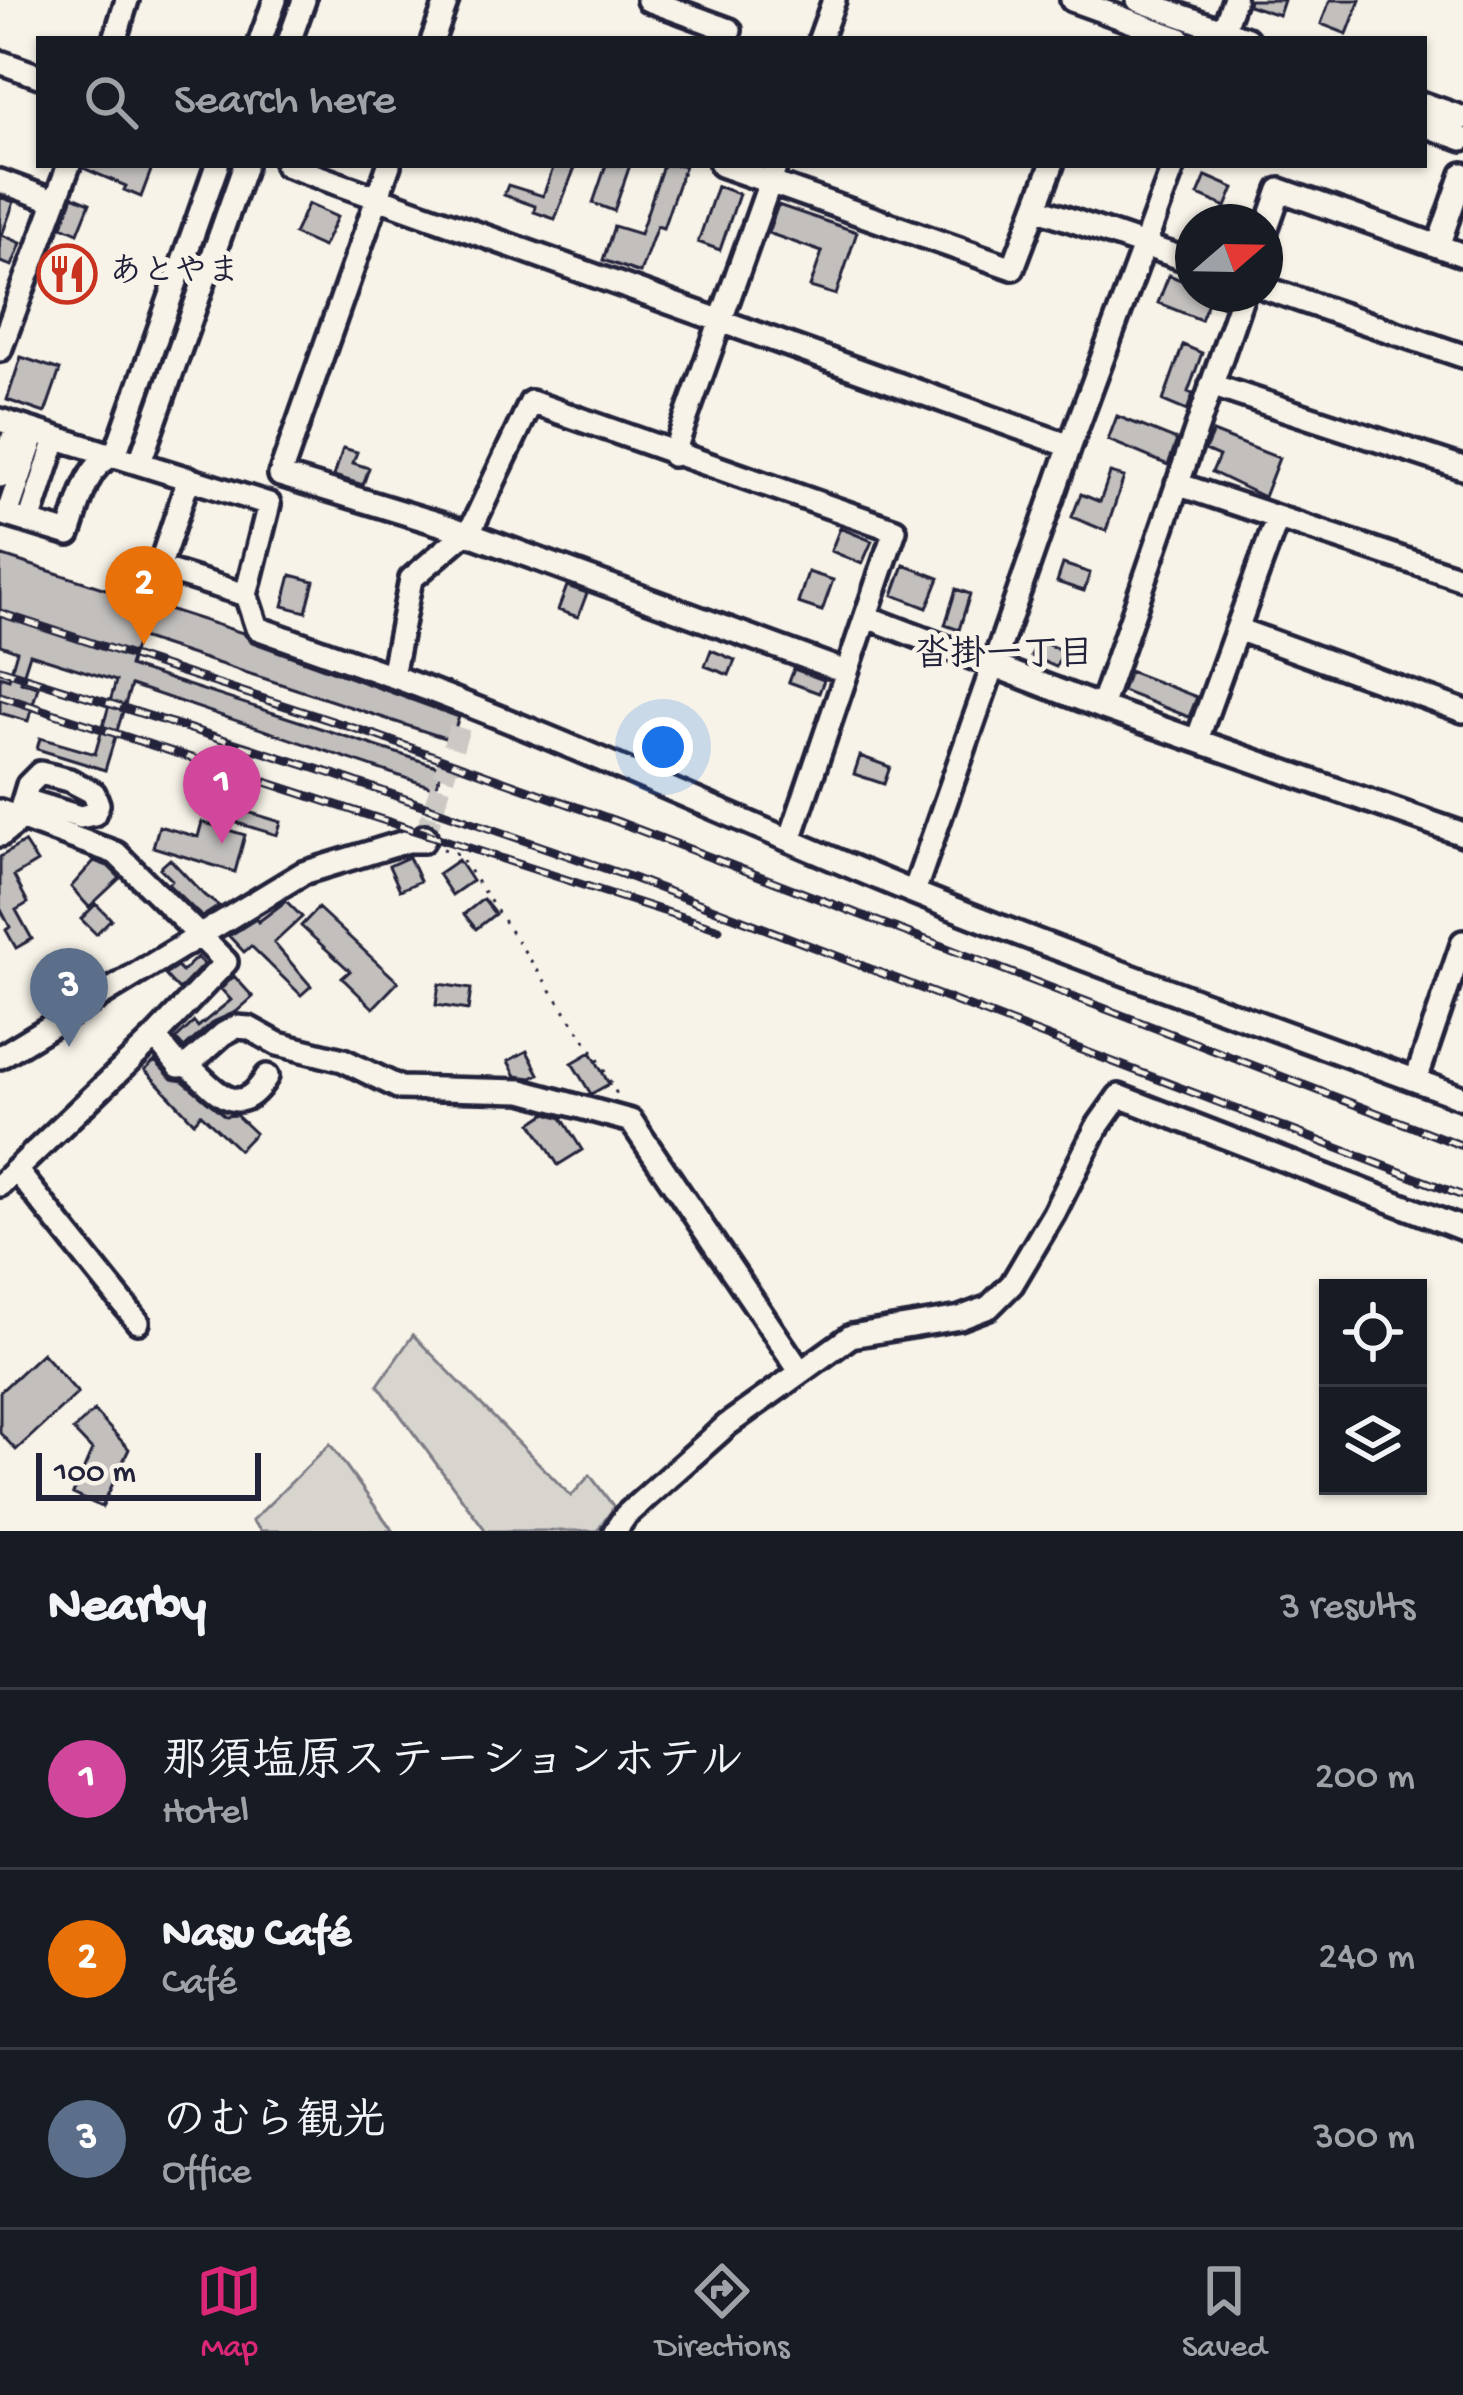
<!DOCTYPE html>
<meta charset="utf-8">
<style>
body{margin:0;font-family:"Gochi Hand","Klee One",sans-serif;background:#242831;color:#f1f3f6}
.controls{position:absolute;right:36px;bottom:36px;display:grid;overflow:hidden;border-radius:0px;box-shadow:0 3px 9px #0004}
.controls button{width:108px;height:108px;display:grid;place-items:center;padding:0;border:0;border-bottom:3px solid #363941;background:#171b24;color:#f1f3f6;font:60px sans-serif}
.compass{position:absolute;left:1175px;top:204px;width:108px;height:108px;border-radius:50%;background:#171b24;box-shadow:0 3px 9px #0004;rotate:70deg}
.scale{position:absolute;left:36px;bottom:30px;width:225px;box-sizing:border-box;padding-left:12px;border:6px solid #22223b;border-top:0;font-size:33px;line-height:42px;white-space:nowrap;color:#22223b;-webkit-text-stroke:9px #f7f3e8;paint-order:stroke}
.you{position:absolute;left:663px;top:747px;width:42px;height:42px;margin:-30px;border:9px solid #fff;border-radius:50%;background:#1a73e8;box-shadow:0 0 0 18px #1a73e833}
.badge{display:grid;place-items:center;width:78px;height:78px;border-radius:50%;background:#db2777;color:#fff;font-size:39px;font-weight:700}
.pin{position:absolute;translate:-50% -99px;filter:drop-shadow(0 3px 6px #0008)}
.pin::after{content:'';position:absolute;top:63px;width:42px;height:36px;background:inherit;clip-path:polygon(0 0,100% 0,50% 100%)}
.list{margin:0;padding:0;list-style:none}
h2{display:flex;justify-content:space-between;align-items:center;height:156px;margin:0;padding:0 48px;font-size:51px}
h2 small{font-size:39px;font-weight:400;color:#9ea1a6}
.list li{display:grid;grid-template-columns:78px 1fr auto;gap:36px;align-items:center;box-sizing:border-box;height:180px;padding:0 48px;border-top:3px solid #363941}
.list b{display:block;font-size:45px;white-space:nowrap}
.list p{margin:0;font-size:39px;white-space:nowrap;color:#9ea1a6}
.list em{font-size:39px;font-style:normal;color:#9ea1a6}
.icon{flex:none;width:66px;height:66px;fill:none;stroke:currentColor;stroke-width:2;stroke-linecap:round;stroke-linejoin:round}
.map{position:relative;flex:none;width:1463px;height:1531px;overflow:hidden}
.search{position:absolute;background:#171b24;box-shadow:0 3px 9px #0004;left:36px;right:36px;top:36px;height:132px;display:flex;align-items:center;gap:30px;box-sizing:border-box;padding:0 42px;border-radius:0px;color:#9ea1a6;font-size:45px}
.sheet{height:696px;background:#171b24}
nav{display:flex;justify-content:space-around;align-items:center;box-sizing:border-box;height:168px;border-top:3px solid #363941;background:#171b24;font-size:33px;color:#9ea1a6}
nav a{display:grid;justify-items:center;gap:6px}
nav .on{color:#db2777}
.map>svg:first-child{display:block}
.green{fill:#d8d5cf;stroke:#7d7c85;stroke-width:3}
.building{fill:#c2bfbd;stroke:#22223b;stroke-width:3}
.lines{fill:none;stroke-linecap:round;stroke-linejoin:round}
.minor-tunnel{stroke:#ccc9c5;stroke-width:21;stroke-dasharray:21 10;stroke-linecap:butt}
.minor-casing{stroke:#22223b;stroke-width:30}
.major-casing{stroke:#22223b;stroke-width:36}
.path{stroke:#22223b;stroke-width:3;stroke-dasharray:3 9;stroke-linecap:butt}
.minor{stroke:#f7f3e8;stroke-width:21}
.major{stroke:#f7f3e8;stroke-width:27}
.rail-casing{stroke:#22223b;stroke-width:9}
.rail{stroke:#f7f3e8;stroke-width:4.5;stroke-dasharray:14;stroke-linecap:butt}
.labels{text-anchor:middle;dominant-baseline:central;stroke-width:10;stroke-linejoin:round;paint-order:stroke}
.poi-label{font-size:33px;font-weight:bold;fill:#22223b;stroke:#f7f3e8;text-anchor:start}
.neighbourhood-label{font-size:36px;font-weight:bold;fill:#22223b;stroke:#f7f3e8}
</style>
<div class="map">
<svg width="1463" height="1531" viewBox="0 0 1463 1531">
<rect width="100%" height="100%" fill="#f7f3e8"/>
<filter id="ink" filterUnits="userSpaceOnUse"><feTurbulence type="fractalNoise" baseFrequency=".00833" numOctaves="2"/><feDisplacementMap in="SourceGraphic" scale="24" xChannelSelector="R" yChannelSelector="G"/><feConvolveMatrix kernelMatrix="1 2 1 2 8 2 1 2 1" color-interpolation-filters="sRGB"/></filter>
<g filter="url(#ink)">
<path class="green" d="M413,1335L571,1496L590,1475L614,1507L597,1531H486L378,1385Z
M330,1444L393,1531H261L252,1521Z"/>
<path class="building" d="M1249,0H1284L1279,15L1248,5Z
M1330,0H1360L1347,34L1321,24Z
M84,165H153L141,197L124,190L126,186L83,168Z
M554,165L575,167L555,219L534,212L535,206L504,195L508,185L543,196Z
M606,165H630L614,211L593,203Z
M663,165H685L663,228L657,226L640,273L603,260L614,226L640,234Z
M1206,176L1234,188L1226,207L1198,195Z
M717,186L739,194L720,250L698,242Z
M73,196L90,203L78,233L62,226Z
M0,197L14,202L2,235L21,243L12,266L0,262Z
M308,204L337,217L323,247L294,234Z
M778,205L857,232L836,295L810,287L822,252L768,233Z
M1169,275L1193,285V294H1227L1223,306L1209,300L1201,320L1158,303Z
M1183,345L1202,353L1188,392L1193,394L1187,411L1163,401Z
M21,357L60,370L45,413L7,400Z
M1117,416L1177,440L1168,465L1108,440Z
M1213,432L1279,458L1264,497L1212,472L1219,456L1205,450Z
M343,448L357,452L353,463L369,468L363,485L334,476Z
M1110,473L1124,477L1106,531L1072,517L1081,494L1100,502Z
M840,528L872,541L862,564L831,551Z
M0,555L243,633L252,642L459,717L451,740L138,637L129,666L443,768L435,788L131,685L105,770L37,749L40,738L95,754L116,681L30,654L21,682L38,687L28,721L0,713V676L9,679L17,651L0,645Z
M1063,564L1090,573L1084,591L1057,582Z
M904,565L939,578L927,608L893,595Z
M808,572L833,580L822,611L798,603Z
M291,575L314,581L306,612L283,606Z
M567,586L587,593L578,617L558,610Z
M956,589L970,594L959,630L945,625Z
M1037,640L1063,651L1056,667L1031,656Z
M711,650L735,660L729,675L705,666Z
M794,669L824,680L819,693L789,682Z
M1129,671L1197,697L1189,717L1122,691Z
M860,756L890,767L884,784L854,774Z
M241,810L281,822L277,835L237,823Z
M202,822L245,835L235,872L153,847L159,826L198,837Z
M24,842L37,862L14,876L28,903L16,910L32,939L16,948L6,930L10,927L0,908V857Z
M409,857L420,881L400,890L389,866Z
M170,859L204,895L219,906L202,917L168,884L172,880L160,868Z
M458,860L472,881L452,895L438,874Z
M94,861L108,866L120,878L89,907L71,887Z
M483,899L495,914L476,929L464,914Z
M286,901L302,917L274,943L311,986L301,995L251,946L244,952L229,936L256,919L258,922Z
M96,904L111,919L96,934L81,919Z
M318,908L398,982L373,1008L342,978L350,971L301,926Z
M75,955L92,984L67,999L50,969Z
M197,957L204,964L179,990L165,975L177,967L182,972Z
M234,976L253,997L236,1012L213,1022L184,1048L176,1039L194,1022L198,1027L231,1000L221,989Z
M439,984L471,989L468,1010L436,1005Z
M527,1051L539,1074L532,1078L516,1076L508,1061Z
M591,1052L609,1084L591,1094L572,1063Z
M155,1061L172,1079L183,1081L225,1116L236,1115L255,1133L239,1150L201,1114L194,1122L145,1070Z
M547,1113L562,1118L582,1150L558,1165L532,1123Z
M42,1353L78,1393L16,1450L0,1433V1392Z
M94,1411L129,1449L102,1507L73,1494L92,1450L73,1430Z"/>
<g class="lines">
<path class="minor-tunnel" d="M425,836L467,703"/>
<g class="minor-casing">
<path id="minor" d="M648,0L730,30L726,39
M1072,0L1180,39
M1138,0L1247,39
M115,39L127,0
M261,39L275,0
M290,39L304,0
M433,39L447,0
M820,39L834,0
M1220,39L1234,0
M0,62L39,76
M1424,104L1463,118
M1424,125L1463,139
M286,165L1070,446
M389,165L280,475L450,527L846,672
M721,165L1013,268L1052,165
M0,181L54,201
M1036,208L1193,262
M1265,233L1280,190L1463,255
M1438,246L1463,174
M1265,288L1463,356
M0,350L69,165
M1211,385L1463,468
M0,420L269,504L246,595L159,568L189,478
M115,455L217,165
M673,455L776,165
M140,462L245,165
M0,476L17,426
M1177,484L1463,579
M0,513L69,534C79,507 85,464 115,455
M7,515L35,432
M29,522L56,439
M246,595L257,628L392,676
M867,617L1101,707L1463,834
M1237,629L1277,519
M1101,707L1243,294
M1197,740L1237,629L1463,711
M40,773L69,780L94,793L98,804L94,814L80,817L31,802L18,818L28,785Z
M0,811L116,853L226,962L155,1037L0,1185
M790,840L895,530L531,402L472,527L411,579L392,676C570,741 740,822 915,893C1096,966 1280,1030 1463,1098
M914,892L1070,446L1174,165
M155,1037L179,1066L188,1065L223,1034L236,1027L249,1028L278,1044L343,1060L400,1088L522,1091L631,1121L800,1371
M0,1057L303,873L408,841H423L425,836
M188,1065C216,1091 239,1123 267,1076
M1416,1080L1463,942
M16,1170L138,1322
M615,1531L626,1515L727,1425L851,1336L960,1318L989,1307L1012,1284L1054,1213L1097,1127L1119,1096L1463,1229"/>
</g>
<g class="major-casing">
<path id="major" d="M0,832L18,818"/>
</g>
<path class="path" d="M443,849L458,854L598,1059L619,1098"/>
<use href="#minor" class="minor"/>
<use href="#major" class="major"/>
<g class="rail-casing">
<path id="rail" d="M0,613L375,735L616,821L1463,1146
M0,669L333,774L633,878L1463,1196
M0,696L719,929"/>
</g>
<use href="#rail" class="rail"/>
</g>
</g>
<defs>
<g id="restaurant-ring" transform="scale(3)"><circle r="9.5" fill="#f7f3e8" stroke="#c8321e" stroke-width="1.5"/><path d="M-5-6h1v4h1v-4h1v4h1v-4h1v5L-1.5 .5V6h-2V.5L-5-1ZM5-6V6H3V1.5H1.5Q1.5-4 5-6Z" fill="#c8321e"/></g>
</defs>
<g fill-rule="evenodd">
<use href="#restaurant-ring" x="67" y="274"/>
</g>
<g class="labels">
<g class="poi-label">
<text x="109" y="274">あとやま</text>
</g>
<g class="neighbourhood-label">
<text x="1004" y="657">沓掛一丁目</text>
</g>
</g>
</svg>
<div class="controls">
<button><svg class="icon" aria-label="locate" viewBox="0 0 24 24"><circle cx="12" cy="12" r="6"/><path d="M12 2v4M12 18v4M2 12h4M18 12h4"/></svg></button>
<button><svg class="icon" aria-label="layers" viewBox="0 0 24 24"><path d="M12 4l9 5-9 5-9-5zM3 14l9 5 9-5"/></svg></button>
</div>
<svg class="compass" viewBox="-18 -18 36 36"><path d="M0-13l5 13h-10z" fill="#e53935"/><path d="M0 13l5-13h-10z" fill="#9ea1a6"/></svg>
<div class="scale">100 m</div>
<div class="you"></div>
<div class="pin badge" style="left:222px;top:844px;background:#d1479c">1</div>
<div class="pin badge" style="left:144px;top:645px;background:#e8710a">2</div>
<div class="pin badge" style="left:69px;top:1047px;background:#5c6f8a">3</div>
<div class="search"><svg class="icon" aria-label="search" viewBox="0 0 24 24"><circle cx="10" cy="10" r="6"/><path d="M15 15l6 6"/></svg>Search here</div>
</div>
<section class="sheet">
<h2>Nearby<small>3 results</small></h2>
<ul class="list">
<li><span class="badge" style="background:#d1479c">1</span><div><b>那須塩原ステーションホテル</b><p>Hotel</p></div><em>200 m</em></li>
<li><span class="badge" style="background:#e8710a">2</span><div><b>Nasu Café</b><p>Café</p></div><em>240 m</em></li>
<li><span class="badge" style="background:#5c6f8a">3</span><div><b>のむら観光</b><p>Office</p></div><em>300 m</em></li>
</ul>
</section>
<nav>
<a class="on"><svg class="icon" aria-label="map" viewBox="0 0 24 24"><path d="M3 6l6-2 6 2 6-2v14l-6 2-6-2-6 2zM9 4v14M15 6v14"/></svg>Map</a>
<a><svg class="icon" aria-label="directions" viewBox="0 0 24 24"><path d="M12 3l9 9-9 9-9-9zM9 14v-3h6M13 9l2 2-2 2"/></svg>Directions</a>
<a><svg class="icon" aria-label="saved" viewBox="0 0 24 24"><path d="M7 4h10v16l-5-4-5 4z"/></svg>Saved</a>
</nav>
